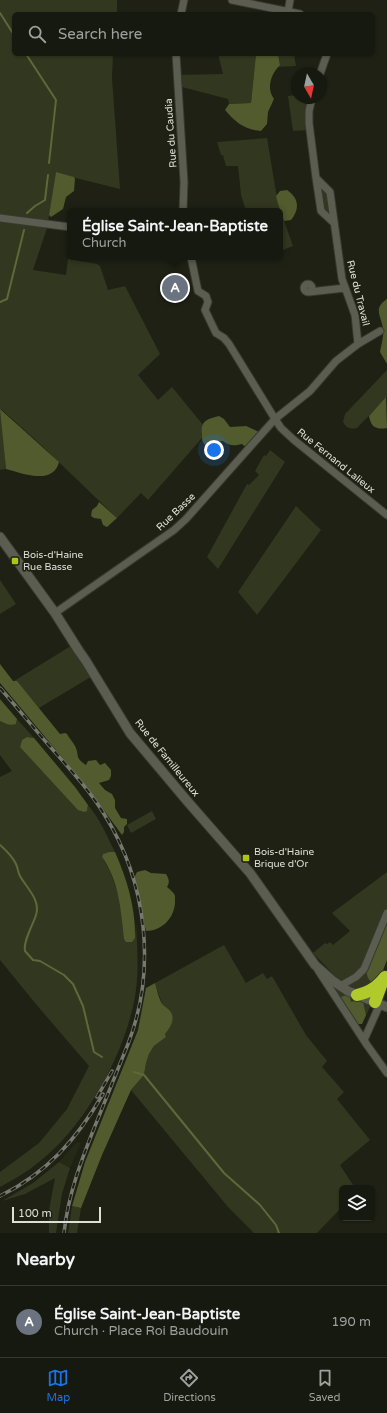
<!DOCTYPE html>
<meta charset="utf-8">
<style>
body{margin:0;font-family:"Varela Round",sans-serif;background:#23261d;color:#f1f3f6}
.controls{position:absolute;right:12px;bottom:12px;display:grid;overflow:hidden;border-radius:6px;box-shadow:0 1px 3px #0004}
.controls button{width:36px;height:36px;display:grid;place-items:center;padding:0;border:0;border-bottom:1px solid #35382f;background:#16190f;color:#f1f3f6;font:20px sans-serif}
.compass{position:absolute;left:291px;top:68px;width:36px;height:36px;border-radius:50%;background:#16190f;box-shadow:0 1px 3px #0004;rotate:171deg}
.scale{position:absolute;left:12px;bottom:10px;width:89px;box-sizing:border-box;padding-left:4px;border:2px solid #dee0d8;border-top:0;font-size:11px;line-height:14px;white-space:nowrap;color:#dee0d8;-webkit-text-stroke:3px #1e2114;paint-order:stroke}
.you{position:absolute;left:214px;top:450px;width:14px;height:14px;margin:-10px;border:3px solid #fff;border-radius:50%;background:#1a73e8;box-shadow:0 0 0 6px #1a73e833}
.badge{display:grid;place-items:center;width:26px;height:26px;border-radius:50%;background:#1a73e8;color:#fff;font-size:13px;font-weight:700}
.pin{position:absolute;translate:-50% -50%;border:2px solid #fff;box-shadow:0 1px 4px #0006}
.popup{position:absolute;left:67px;top:208px;width:216px;height:52px;box-sizing:border-box;display:grid;place-content:center;border-radius:6px;background:#16190f;filter:drop-shadow(0 1px 3px #0005);font-size:13px;white-space:nowrap;color:#9ea09e}
.popup b{font-size:15px;color:#f1f3f6}
.popup::after{content:'';position:absolute;left:50%;top:100%;margin-left:-8px;border:8px solid transparent;border-top-color:#16190f}
.list{margin:0;padding:0;list-style:none}
h2{display:flex;justify-content:space-between;align-items:center;height:52px;margin:0;padding:0 16px;font-size:17px}
h2 small{font-size:13px;font-weight:400;color:#9ea09e}
.list li{display:grid;grid-template-columns:26px 1fr auto;gap:12px;align-items:center;box-sizing:border-box;height:72px;padding:0 16px;border-top:1px solid #35382f}
.list b{display:block;font-size:15px;white-space:nowrap}
.list p{margin:0;font-size:13px;white-space:nowrap;color:#9ea09e}
.list em{font-size:13px;font-style:normal;color:#9ea09e}
.icon{flex:none;width:22px;height:22px;fill:none;stroke:currentColor;stroke-width:2;stroke-linecap:round;stroke-linejoin:round}
.map{position:relative;flex:none;width:387px;height:1233px;overflow:hidden}
.search{position:absolute;background:#16190f;box-shadow:0 1px 3px #0004;left:12px;right:12px;top:12px;height:44px;display:flex;align-items:center;gap:10px;box-sizing:border-box;padding:0 14px;border-radius:6px;color:#9ea09e;font-size:15px}
.sheet{height:124px;background:#16190f}
nav{display:flex;justify-content:space-around;align-items:center;box-sizing:border-box;height:56px;border-top:1px solid #35382f;background:#16190f;font-size:11px;color:#9ea09e}
nav a{display:grid;justify-items:center;gap:2px}
nav .on{color:#1a73e8}
.map>svg:first-child{display:block}
.built{fill:#252a16}
.green{fill:#32371f}
.forest{fill:#515b2d}
.lines{fill:none;stroke-linecap:round;stroke-linejoin:round}
.stream{stroke:#5e683b;stroke-width:2}
.minor-casing{stroke:#373931;stroke-width:9}
.tertiary-casing{stroke:#373931;stroke-width:11}
.motorway-casing{stroke:#373931;stroke-width:14}
.minor{stroke:#5a5d4f;stroke-width:7}
.tertiary{stroke:#5a5d4f;stroke-width:9}
.motorway{stroke:#b1ca2b;stroke-width:12}
.rail-casing{stroke:#77796f;stroke-width:3.5}
.rail{stroke:#1e2114;stroke-width:2;stroke-dasharray:6;stroke-linecap:butt}
.poi-dot{fill:#acc611;stroke:#1e2114;stroke-width:1.5}
.labels{text-anchor:middle;dominant-baseline:central;stroke-width:3.5;stroke-linejoin:round;paint-order:stroke}
.street-label{font-size:10px;fill:#dee0d8;stroke:#1e2114}
.poi-label{font-size:10px;fill:#dee0d8;stroke:#1e2114;text-anchor:start}
</style>
<div class="map">
<svg width="387" height="1233" viewBox="0 0 387 1233">
<rect width="100%" height="100%" fill="#1e2114"/>
<path class="built" d="M77,1142L81,1143L70,1168L59,1162Z"/>
<path class="green" d="M0,0H117V14H14V54H113L112,78L120,189L56,173L47,228L33,270L66,275L68,259L97,264L100,266L108,290L125,286L160,354L138,375L158,400L172,387L208,431L148,500L141,493L117,518L41,445L1,409L6,469L0,470Z
M218,54H256L251,103L229,104L228,99L178,86L177,75L223,74Z
M278,54H294L296,66L277,67L280,64Z
M297,95V98H312L310,130L293,131L288,96Z
M267,138L278,204L293,246L280,251V211H246L241,195L238,166H226L223,155H221L217,142Z
M325,190H326L330,212L328,214L323,210L321,193Z
M387,370V397L357,428C351,430 346,428 343,422L345,414Z
M270,450L285,462L218,569L207,557L247,484L249,485L259,475L255,471L264,455L266,456Z
M296,506L321,530L257,615L238,592Z
M0,580L16,604L0,614Z
M74,644L94,675L39,708L17,682L14,681Z
M17,719L34,738L27,737L22,740L20,747L88,809V805C100,819 107,836 115,852H109L103,854L102,857L110,871L120,900L122,915L135,938L136,923C137,945 139,968 136,990C128,1049 86,1126 39,1162C27,1172 13,1180 0,1187V1172L39,1143L67,1109L89,1066L35,1003L0,960V777L12,771L0,755V721L6,724H16Z
M152,811L156,819L131,833L127,825Z
M387,872V913L375,983L355,990L340,986L337,978L313,953L325,943L327,944L330,942L333,945L350,931L332,913Z
M224,945L246,983L263,973L267,979L272,976L306,1035L327,1061L322,1067L344,1092L337,1099L370,1140L340,1165L355,1188H342V1207L317,1233H254L228,1207L131,1090L144,1075L146,1063L149,1054L154,1046L166,1037L165,1034L170,1027C166,1012 160,999 155,983Z
M338,988L369,1004L370,1007L362,1024H356L335,991Z
M59,1162L70,1168L62,1194L56,1233H49V1210L55,1178L25,1194L2,1201L33,1183Z
M72,1206L81,1208L77,1233H68Z"/>
<path class="forest" d="M256,54H278L280,65C271,74 266,88 274,99L268,112L267,124L261,131C245,130 235,122 225,110L229,104L251,103Z
M56,172L74,177L75,179L74,191L66,197L63,209L51,217L49,215Z
M287,190C299,198 300,209 291,220L284,221L278,204L276,196L280,191Z
M387,299V364L380,352C381,345 384,337 383,330C382,316 372,309 387,299Z
M386,397L387,428C376,430 371,427 369,416Z
M0,409L59,462C53,486 22,473 6,469Z
M219,416L224,419L230,427L246,426L259,432V434L247,448L242,444C233,446 230,446 223,441H221L214,446H206C202,442 202,439 202,434C200,421 207,419 219,416Z
M99,502L117,518L107,527L103,525L101,519L94,518L91,516L92,510L97,506Z
M0,664L13,681H17L60,734L65,733L67,734C69,738 73,742 75,746C80,756 74,757 86,765L88,761L96,760L100,765L105,763L111,770V776L109,780L99,783L105,790L112,794L115,800V808L121,818L127,819V824L124,827V832L122,835L86,786L0,683Z
M0,699L17,719L16,724C10,726 6,724 0,721Z
M27,737L34,738L75,787L88,805L87,811L84,812L78,810L20,747L22,740Z
M109,852H115C127,879 136,909 135,938L132,942H126L124,939C121,911 119,881 102,857L103,854Z
M145,870L151,873L166,874C169,879 170,882 167,887C170,890 174,892 175,896C175,897 175,902 175,903C174,918 162,931 146,931L134,878L137,872Z
M387,913V960L382,973L372,983C366,977 366,972 367,964Z
M155,983C157,989 158,996 161,1002C163,1006 165,1006 168,1009C177,1016 171,1027 165,1034L166,1037L154,1046L149,1054L146,1063L144,1075L131,1090L102,1155L81,1208L72,1206L85,1162L138,1030L146,988Z
M346,995L350,997L351,1002L357,1000L363,1002L366,1015L362,1024H356L340,1001L341,997Z"/>
<g class="lines">
<path class="stream" d="M0,13L14,35
M26,54L56,100L49,163
M27,213L35,206L45,200L48,175
M0,302L7,299L24,230
M0,845C7,851 12,856 16,864C18,868 18,873 20,876C26,887 41,900 36,915C33,925 23,941 25,951L33,960L40,961L64,975L73,984L83,1006L94,1052L102,1057
M134,1072L144,1075L224,1173L260,1205L276,1225L279,1233"/>
<g class="minor-casing">
<path id="minor" d="M232,0L300,14
M288,12L290,0
M181,14L184,0
M176,54L184,182L183,211
M320,74L327,54
M312,98L309,111V123L316,178L330,192L342,279L355,315L358,344
M316,178L321,211L334,223
M0,218L70,227
M191,257L198,291L206,296L208,302L205,310L216,333L224,338L229,344L275,419L281,428L294,440L387,515
M304 288a4 4 0 1 1 8 0a4 4 0 1 1-8 0Z
M309,292L345,288
M55,613L174,530L186,519L275,419L310,391L336,361L358,344L380,331
M318,970L367,1045L387,1073
M340,986L356,977L364,969L387,913
M364,1040L380,1004"/>
</g>
<g class="tertiary-casing">
<path id="tertiary" d="M0,537L55,613L79,651L86,661L130,733L188,802L250,873L315,965L333,981L348,991L387,1007"/>
</g>
<g class="motorway-casing">
<path id="motorway" d="M357,995C370,992 377,987 385,977
M375,1002L382,983"/>
</g>
<use href="#minor" class="minor"/>
<use href="#tertiary" class="tertiary"/>
<use href="#motorway" class="motorway"/>
<g class="rail-casing">
<path id="rail" d="M0,688C16,706 31,725 47,743C67,766 88,788 104,814C147,882 157,969 128,1044C117,1071 106,1099 95,1126C81,1161 68,1195 64,1233
M97,1097L112,1071
M0,1196C47,1173 77,1139 103,1094"/>
</g>
<use href="#rail" class="rail"/>
</g>
<g class="poi-dot">
<rect x="11" y="557" width="8" height="8" rx="2"/>
<rect x="242" y="854" width="8" height="8" rx="2"/>
</g>
<g class="labels">
<g class="street-label">
<text transform="translate(171 133) rotate(-94)">Rue du Caudia</text>
<text transform="translate(358 293) rotate(76)">Rue du Travail</text>
<text transform="translate(336 461) rotate(39)">Rue Fernand Lalieux</text>
<text transform="translate(176 512) rotate(-44)">Rue Basse</text>
<text transform="translate(167 758) rotate(51)">Rue de Familleureux</text>
</g>
<g class="poi-label">
<text x="23" y="555">Bois-d'Haine<tspan x="23" dy="12">Rue Basse</tspan></text>
<text x="254" y="852">Bois-d'Haine<tspan x="254" dy="12">Brique d'Or</tspan></text>
</g>
</g>
</svg>
<div class="controls">
<button><svg class="icon" aria-label="layers" viewBox="0 0 24 24"><path d="M12 4l9 5-9 5-9-5zM3 14l9 5 9-5"/></svg></button>
</div>
<svg class="compass" viewBox="-18 -18 36 36"><path d="M0-13l5 13h-10z" fill="#e53935"/><path d="M0 13l5-13h-10z" fill="#9ea09e"/></svg>
<div class="scale">100 m</div>
<div class="you"></div>
<div class="pin badge" style="left:175px;top:288px;background:#6b7280">A</div>
<div class="popup"><b>Église Saint-Jean-Baptiste</b>Church</div>
<div class="search"><svg class="icon" aria-label="search" viewBox="0 0 24 24"><circle cx="10" cy="10" r="6"/><path d="M15 15l6 6"/></svg>Search here</div>
</div>
<section class="sheet">
<h2>Nearby<small></small></h2>
<ul class="list">
<li><span class="badge" style="background:#6b7280">A</span><div><b>Église Saint-Jean-Baptiste</b><p>Church · Place Roi Baudouin</p></div><em>190 m</em></li>
</ul>
</section>
<nav>
<a class="on"><svg class="icon" aria-label="map" viewBox="0 0 24 24"><path d="M3 6l6-2 6 2 6-2v14l-6 2-6-2-6 2zM9 4v14M15 6v14"/></svg>Map</a>
<a><svg class="icon" aria-label="directions" viewBox="0 0 24 24"><path d="M12 3l9 9-9 9-9-9zM9 14v-3h6M13 9l2 2-2 2"/></svg>Directions</a>
<a><svg class="icon" aria-label="saved" viewBox="0 0 24 24"><path d="M7 4h10v16l-5-4-5 4z"/></svg>Saved</a>
</nav>
